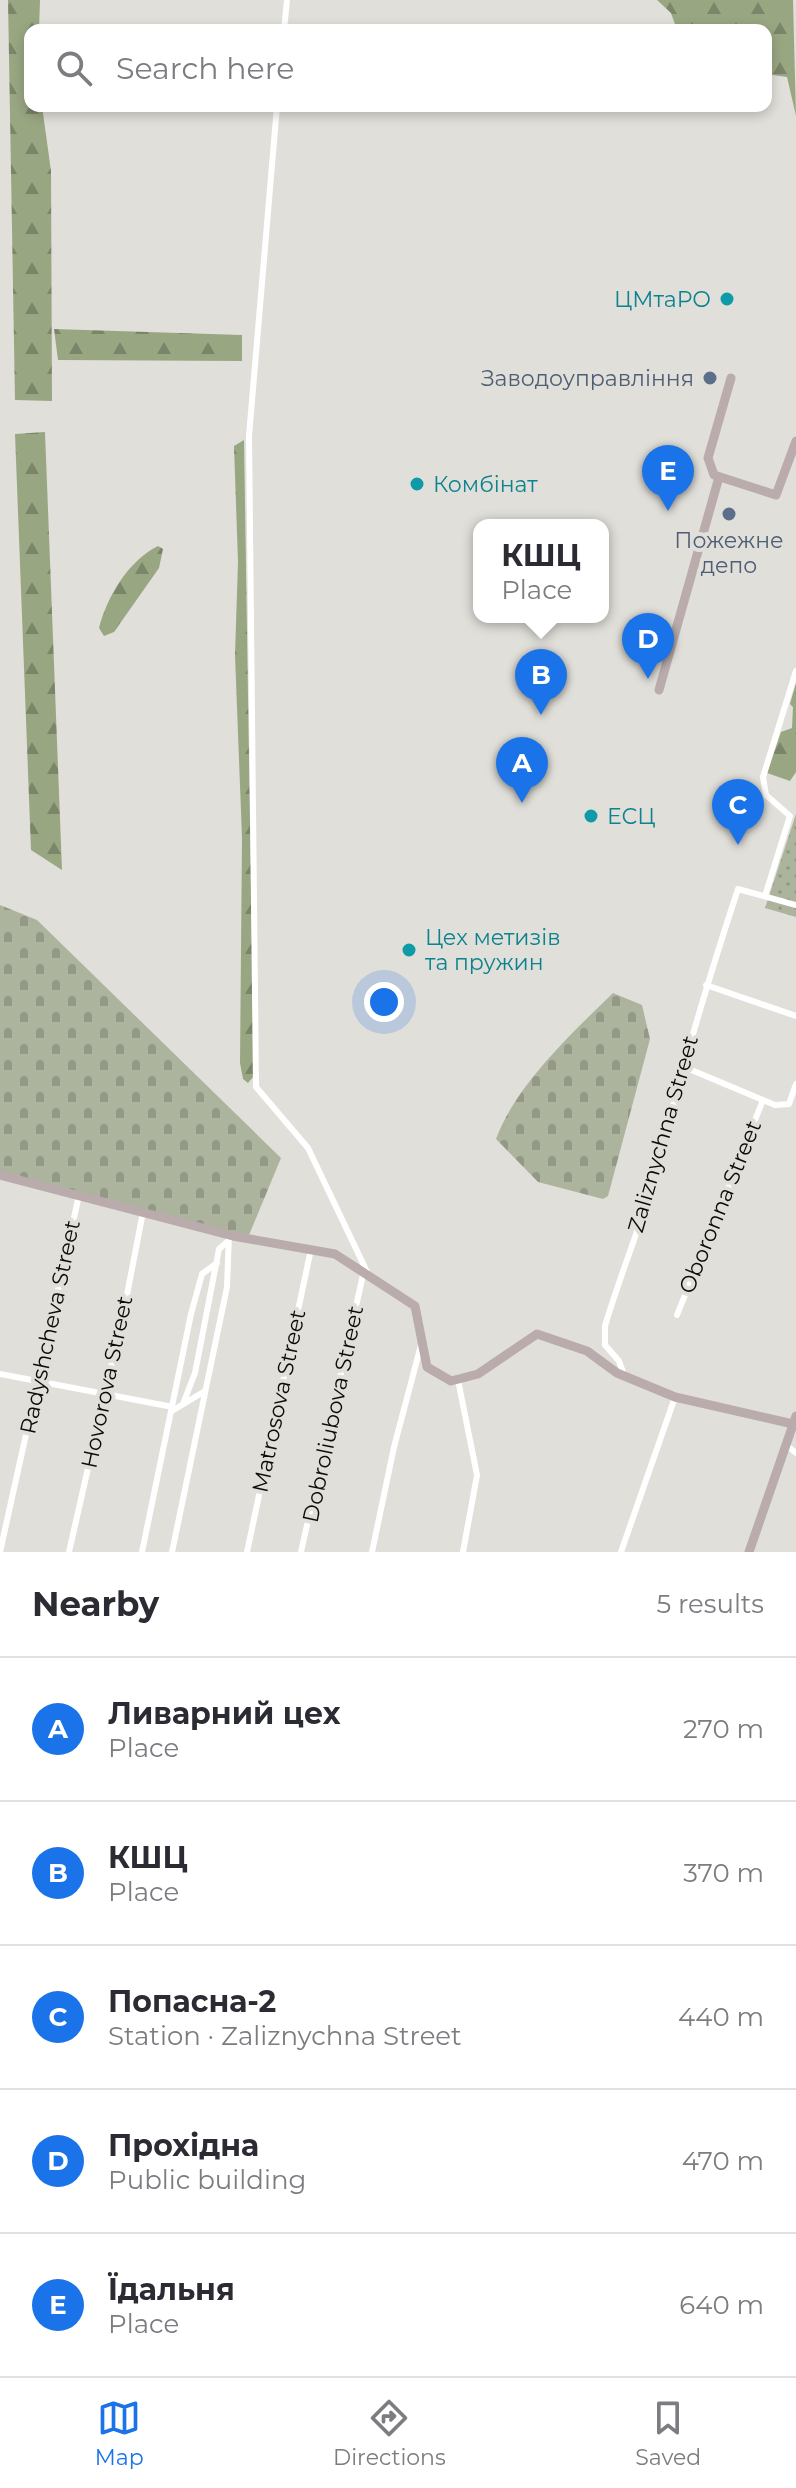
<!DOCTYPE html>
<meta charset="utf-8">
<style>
body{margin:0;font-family:Montserrat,sans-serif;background:#f7f7f7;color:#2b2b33}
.you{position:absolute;left:384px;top:1002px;width:28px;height:28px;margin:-20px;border:6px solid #fff;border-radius:50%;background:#1a73e8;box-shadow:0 0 0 12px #1a73e833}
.badge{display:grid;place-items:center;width:52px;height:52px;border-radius:50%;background:#1a73e8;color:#fff;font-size:26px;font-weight:700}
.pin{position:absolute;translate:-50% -66px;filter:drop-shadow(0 2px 4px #0008)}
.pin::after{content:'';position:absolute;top:42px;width:28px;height:24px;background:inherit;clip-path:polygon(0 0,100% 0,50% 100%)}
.popup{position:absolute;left:473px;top:519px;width:136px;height:104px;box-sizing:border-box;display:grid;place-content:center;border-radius:16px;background:#fff;filter:drop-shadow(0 2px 6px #0005);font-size:26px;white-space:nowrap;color:#7c7c81}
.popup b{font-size:30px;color:#2b2b33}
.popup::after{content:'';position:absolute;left:50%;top:100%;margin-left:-16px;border:16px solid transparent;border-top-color:#fff}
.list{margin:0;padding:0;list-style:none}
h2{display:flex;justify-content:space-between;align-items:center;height:104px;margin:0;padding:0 32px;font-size:34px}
h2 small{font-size:26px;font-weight:400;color:#7c7c81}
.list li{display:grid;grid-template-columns:52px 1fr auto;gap:24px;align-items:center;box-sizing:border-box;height:144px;padding:0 32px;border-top:2px solid #e1e1e2}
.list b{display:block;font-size:30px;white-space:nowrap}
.list p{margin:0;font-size:26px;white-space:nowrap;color:#7c7c81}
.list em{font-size:26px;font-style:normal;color:#7c7c81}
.icon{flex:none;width:44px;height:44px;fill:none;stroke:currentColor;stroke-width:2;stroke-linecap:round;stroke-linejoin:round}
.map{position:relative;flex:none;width:796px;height:1552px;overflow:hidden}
.search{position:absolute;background:#fff;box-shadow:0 4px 12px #0003;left:24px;right:24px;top:24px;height:88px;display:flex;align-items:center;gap:20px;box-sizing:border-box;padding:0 28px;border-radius:16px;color:#7c7c81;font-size:30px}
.sheet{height:824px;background:#fff}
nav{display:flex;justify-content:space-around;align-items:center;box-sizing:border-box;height:112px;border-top:2px solid #e1e1e2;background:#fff;font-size:22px;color:#7c7c81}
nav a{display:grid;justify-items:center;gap:4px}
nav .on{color:#1a73e8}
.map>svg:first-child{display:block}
.green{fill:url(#green-dots)}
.forest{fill:url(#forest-firs)}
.cemetery{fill:url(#cemetery-stones)}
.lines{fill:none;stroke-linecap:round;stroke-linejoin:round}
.street{stroke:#fff;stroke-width:6}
.secondary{stroke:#baacac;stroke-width:9}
.culture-dot{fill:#0f9aa8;stroke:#e1dfd9;stroke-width:3}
.service-dot{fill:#5c6f8a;stroke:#e1dfd9;stroke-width:3}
.labels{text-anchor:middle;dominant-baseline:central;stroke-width:8;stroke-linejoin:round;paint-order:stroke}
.culture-label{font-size:22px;fill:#0d838f;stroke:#e1dfd9;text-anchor:start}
.service-label{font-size:22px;fill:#4e5e75;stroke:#e1dfd9;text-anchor:end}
.street-label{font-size:22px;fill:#0c0b09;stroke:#e1dfd9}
</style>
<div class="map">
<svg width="796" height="1552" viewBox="0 0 796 1552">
<defs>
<pattern id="green-dots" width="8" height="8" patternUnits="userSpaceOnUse" patternTransform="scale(2)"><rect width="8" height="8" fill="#acb49d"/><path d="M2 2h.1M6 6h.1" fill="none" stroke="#939986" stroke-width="1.8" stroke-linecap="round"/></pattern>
<pattern id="forest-firs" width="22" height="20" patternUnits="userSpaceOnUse" patternTransform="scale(2)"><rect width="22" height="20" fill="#99a682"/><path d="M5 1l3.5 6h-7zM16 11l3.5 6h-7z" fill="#7b8569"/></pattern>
<pattern id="cemetery-stones" width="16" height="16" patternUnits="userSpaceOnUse" patternTransform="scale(2)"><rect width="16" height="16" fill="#acb49d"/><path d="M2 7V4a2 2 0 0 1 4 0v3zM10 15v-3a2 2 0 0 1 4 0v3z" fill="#939986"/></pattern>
</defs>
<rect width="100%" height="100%" fill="#e1dfd9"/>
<path class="green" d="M796,814V917L765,908Z"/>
<path class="forest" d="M8,0H40L39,30H30V106H42L51,171L52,401L15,400Z
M657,0H793L796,116L787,77L766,74V30H677L671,13Z
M54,329L242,335V361L58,360Z
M45,432L62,870L31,850L15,434Z
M244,440L254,1076L248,1083L243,1079L240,1063L242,838L235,655L238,562L234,446Z
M158,546L163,549L159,568L114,632L104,636L99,628C107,597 128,561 158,546Z
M796,683V772L790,781L767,773L781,732L792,728L793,707L790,704Z"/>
<path class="cemetery" d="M0,905L37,920L281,1158L249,1235L233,1236L0,1173Z
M613,993L642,1005L650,1039L608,1196L603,1199L538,1182L496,1139C516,1085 572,1033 613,993Z"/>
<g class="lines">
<path class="street" d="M284,30L287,0
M277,106L249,436L256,1087L308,1148L369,1276
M765,896L790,816L766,795L763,777L796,671
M706,985L796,1016
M682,1066L775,1105L789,1104L796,1084
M677,1315L763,1100
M0,1374L173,1407
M624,1375L619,1361L605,1345V1326C621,1272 644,1218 658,1164C681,1071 708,980 738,889L796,905
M458,1380L477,1475L463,1552
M183,1404L195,1373L219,1249L228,1241
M172,1411L205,1391
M786,1445L796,1453
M0,1552L79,1195
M69,1552L125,1305L143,1212
M142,1552L191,1314L202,1274L217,1263
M172,1552L227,1287L229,1235
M247,1552L311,1249
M301,1552L363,1275
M372,1552L394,1447L421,1345
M621,1552L675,1397"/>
<path class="secondary" d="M731,378L708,458L714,475L776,495L796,441
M659,690L719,477
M0,1175L233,1236L335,1254L415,1306L427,1367L451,1381L478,1374L537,1334L587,1351L617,1373L675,1397L793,1424
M749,1552L796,1416"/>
</g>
<g class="culture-dot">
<circle cx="727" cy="299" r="8"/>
<circle cx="417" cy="484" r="8"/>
<circle cx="591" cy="816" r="8"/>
<circle cx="409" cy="950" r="8"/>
</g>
<g class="service-dot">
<circle cx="710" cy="378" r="8"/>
<circle cx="729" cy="514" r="8"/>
</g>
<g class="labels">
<g class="culture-label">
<text x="711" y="299" text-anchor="end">ЦМтаРО</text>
<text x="433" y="484">Комбінат</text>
<text x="607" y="816">ЕСЦ</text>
<text x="425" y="937">Цех метизів<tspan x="425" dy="25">та пружин</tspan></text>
</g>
<g class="service-label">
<text x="694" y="378">Заводоуправління</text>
<text x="729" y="540" text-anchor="middle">Пожежне<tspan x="729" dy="25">депо</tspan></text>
</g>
<g class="street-label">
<text transform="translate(663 1134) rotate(-74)">Zaliznychna Street</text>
<text transform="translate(720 1207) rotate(-68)">Oboronna Street</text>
<text transform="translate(50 1327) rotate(-78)">Radyshcheva Street</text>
<text transform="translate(107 1382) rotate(-78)">Hovorova Street</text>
<text transform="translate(279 1401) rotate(-78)">Matrosova Street</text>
<text transform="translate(333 1414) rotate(-78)">Dobroliubova Street</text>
</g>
</g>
</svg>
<div class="you"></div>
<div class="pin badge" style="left:522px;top:803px">A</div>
<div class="pin badge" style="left:541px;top:715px">B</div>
<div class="popup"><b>КШЦ</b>Place</div>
<div class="pin badge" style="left:738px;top:845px">C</div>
<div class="pin badge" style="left:648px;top:679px">D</div>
<div class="pin badge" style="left:668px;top:511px">E</div>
<div class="search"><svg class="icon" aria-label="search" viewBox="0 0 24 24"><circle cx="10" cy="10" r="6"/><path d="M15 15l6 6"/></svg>Search here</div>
</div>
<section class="sheet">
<h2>Nearby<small>5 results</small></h2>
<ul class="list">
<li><span class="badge">A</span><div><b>Ливарний цех</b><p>Place</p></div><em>270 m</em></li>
<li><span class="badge">B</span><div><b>КШЦ</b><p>Place</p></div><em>370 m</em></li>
<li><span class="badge">C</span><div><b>Попасна-2</b><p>Station · Zaliznychna Street</p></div><em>440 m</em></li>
<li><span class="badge">D</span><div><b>Прохідна</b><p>Public building</p></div><em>470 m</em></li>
<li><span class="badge">E</span><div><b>Їдальня</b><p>Place</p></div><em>640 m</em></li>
</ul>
</section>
<nav>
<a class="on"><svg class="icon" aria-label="map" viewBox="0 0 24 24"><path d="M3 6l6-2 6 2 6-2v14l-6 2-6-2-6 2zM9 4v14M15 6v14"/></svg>Map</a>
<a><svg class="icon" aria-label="directions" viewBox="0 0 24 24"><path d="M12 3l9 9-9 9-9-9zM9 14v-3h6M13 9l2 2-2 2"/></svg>Directions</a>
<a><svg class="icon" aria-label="saved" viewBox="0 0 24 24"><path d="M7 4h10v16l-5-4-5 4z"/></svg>Saved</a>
</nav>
